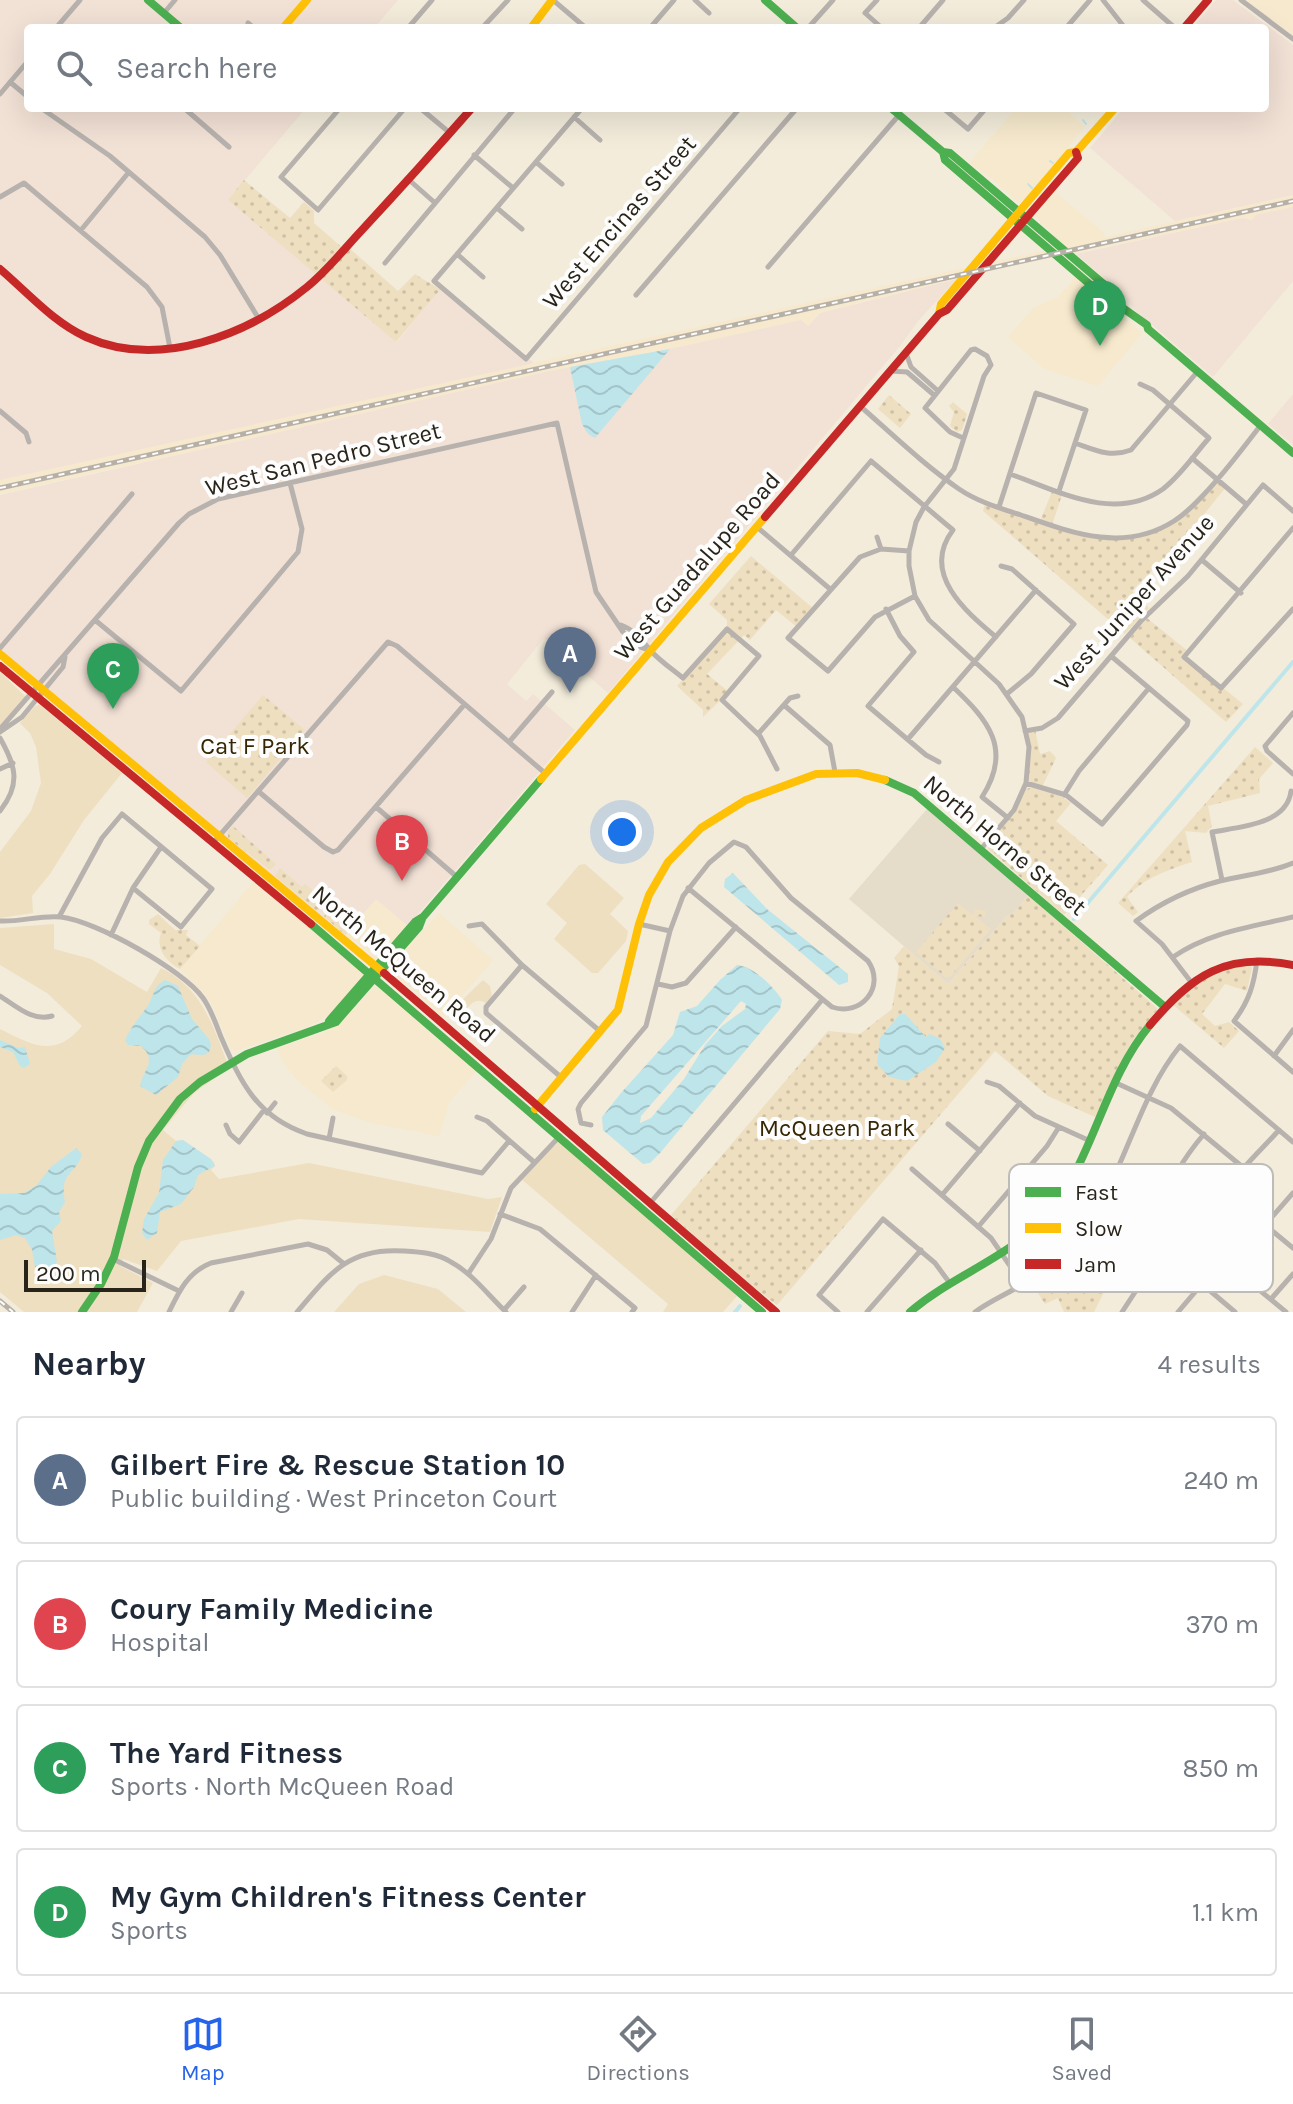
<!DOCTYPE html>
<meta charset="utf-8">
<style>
body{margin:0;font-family:Karla,sans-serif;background:#f6f6f7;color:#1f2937}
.scale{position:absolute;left:24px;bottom:20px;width:122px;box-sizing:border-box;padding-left:8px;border:4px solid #292419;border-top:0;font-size:22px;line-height:28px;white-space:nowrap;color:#292419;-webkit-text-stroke:6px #fdfdfd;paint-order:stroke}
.you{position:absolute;left:622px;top:832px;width:28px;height:28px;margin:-20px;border:6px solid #fff;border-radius:50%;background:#1a73e8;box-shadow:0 0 0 12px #1a73e833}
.badge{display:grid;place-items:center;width:52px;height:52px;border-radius:50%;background:#2563eb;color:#fff;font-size:26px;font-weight:700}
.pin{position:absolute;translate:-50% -66px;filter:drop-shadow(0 2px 4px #0008)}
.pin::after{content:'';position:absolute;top:42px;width:28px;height:24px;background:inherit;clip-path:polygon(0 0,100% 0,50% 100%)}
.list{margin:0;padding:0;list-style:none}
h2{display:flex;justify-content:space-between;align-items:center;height:104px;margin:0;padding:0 32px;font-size:34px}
h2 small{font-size:26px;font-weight:400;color:#747a83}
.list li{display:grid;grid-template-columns:52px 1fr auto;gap:24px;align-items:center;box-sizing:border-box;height:128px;margin:0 16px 16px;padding:0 16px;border:2px solid #e0e1e3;border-radius:8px}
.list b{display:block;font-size:30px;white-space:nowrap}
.list p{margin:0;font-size:26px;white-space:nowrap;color:#747a83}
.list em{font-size:26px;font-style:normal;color:#747a83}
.icon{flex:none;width:44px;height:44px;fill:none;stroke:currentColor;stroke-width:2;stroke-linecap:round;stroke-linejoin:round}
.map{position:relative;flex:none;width:1293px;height:1312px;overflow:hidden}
.search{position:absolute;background:#fff;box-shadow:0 8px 32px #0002;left:24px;right:24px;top:24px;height:88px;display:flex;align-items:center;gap:20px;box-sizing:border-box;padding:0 28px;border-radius:8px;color:#747a83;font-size:30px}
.sheet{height:680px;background:#fff}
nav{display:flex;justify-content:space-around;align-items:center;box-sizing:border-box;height:112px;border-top:2px solid #e0e1e3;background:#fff;font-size:22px;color:#747a83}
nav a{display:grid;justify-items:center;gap:4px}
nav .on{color:#2563eb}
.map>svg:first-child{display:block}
.built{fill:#f6e9cd}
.industrial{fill:#f2e1d5}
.education{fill:#e5dcca}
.green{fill:#eedfc0}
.park{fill:url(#park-dots)}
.water{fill:url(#water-waves);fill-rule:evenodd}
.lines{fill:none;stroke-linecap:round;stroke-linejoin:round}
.stream{stroke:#bee5ea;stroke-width:2}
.canal{stroke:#bee5ea;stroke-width:4}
.street{stroke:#b7b2ad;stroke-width:5}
.fast{stroke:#4caf50;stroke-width:8}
.slow{stroke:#ffc107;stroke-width:8}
.jam{stroke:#c62828;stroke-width:8}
.rail-casing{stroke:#b7b0a7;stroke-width:5}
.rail{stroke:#fdfdfd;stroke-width:2;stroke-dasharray:6;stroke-linecap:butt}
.labels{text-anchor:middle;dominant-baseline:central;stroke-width:8;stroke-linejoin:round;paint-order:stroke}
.street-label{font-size:24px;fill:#292419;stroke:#fdfdfd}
.park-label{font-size:24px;fill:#362702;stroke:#fdfdfd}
.key{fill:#fdfdfd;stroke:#bdbcb9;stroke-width:2}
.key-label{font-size:22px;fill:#292419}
</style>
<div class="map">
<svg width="1293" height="1312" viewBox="0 0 1293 1312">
<defs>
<pattern id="park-dots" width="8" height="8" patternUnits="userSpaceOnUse" patternTransform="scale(2)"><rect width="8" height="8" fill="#eedfc0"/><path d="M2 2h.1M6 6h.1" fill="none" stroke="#ccbfa4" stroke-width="1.8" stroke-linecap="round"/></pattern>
<pattern id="water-waves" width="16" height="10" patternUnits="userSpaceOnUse" patternTransform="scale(2)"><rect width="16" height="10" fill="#bee5ea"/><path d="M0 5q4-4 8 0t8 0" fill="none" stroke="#a3c4c8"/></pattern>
</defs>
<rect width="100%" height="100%" fill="#f3ecdb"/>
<path class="built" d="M1246,0H1293V36Z
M1016,108H1064L1085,127L1026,198L1018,203L993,180L969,163Z
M1054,191L1102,231L1105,237L1293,195V207L1256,215L1252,220L1243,218L984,272L820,312L807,326L800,320L670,349L550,371L0,494V480L1065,246L1035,217L1037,211Z
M1076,276L1142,333L1098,386L1045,369L1008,337L1034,307L1057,298Z
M253,882L360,970L364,976L334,1011L321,1020L307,1027L235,1051L230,1048L213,1007L205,995L180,969Z
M376,899L408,926L378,959H374L364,948L345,935Z
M439,913L493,960L443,1018L419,994L392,973L389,967Z
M375,986L382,988L436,1038L477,1070L450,1101L439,1136L371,1123L332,1109L295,1078L281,1059L278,1048L325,1032L339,1024Z"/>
<path class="industrial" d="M0,0H398L374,28H28V108H306L228,200L397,342L440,290L525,362L529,359L534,363L0,480Z
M1216,0H1233L1293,45V195L1175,221L1090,148L1124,108H1265V28H1192Z
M1293,207V281L1213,377L1137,312L1117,289L1076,254L1243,218L1252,220L1256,215Z
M957,279L919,320L900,346L608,693L544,638L507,684L526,701L533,694L575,730L408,926L376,899L345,935L0,650V495L550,371L670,349L801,320L808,326L820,313Z
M1293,394V445L1268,424Z"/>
<path class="education" d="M927,809L1028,895L1015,912L1006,917L948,984L849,899Z"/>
<path class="green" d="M0,672L26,697L0,726Z
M40,705L122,773L84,820L50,874L32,896L33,913L0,918V852L31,811L41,783L36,747L30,733L20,723L35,706Z
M585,864L624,898L610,914L628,931L626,941L598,973H592L554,939L567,923L546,904L579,865Z
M54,924V949L91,959L147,992L161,968C202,988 214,1027 229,1068L194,1093L163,1130L176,1141L183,1140L214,1162L215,1166L211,1170L219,1179L309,1163L488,1199L502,1197L490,1232L299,1219L181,1241L157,1271L123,1259L120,1266L153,1283L137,1312H24L0,1292V1029C32,1045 55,1059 82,1026L47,993L0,965V928Z
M483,980L490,986L492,996L486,1003C475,996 469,1006 462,1014L458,1009V1004Z
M560,1141L737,1296L723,1312H663L668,1304L520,1178Z
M384,1275L438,1289L466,1312H334L359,1284Z"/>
<path class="park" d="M244,180L290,218L304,202L314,211V223L345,250L348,247L398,291L415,274C424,281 431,282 440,290L396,342L228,200Z
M889,395L911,414L900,428L878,409Z
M953,402L967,414L962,430L957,432L950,426L954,412L949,406Z
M1216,479L1226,487L1184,539L1132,591L1149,608L1125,634L983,511L985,503L1040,521L1053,489L1063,492L1052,525L1104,539L1151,532L1186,512Z
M751,556L814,609L798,628L776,610L750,640L744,635L707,674L729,692L703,717V710L677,686L727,629V620L709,604Z
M1147,618L1189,652L1185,657L1243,704L1226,722L1130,638Z
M263,695L305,730L247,798L206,762Z
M1035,729L1040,754L1050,751L1056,758L1042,787L1026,783L1029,747L1025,731Z
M1255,747L1273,763L1259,779L1260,793L1208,806L1212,826L1206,833L1185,831L1192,862C1170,869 1142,879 1127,897L1138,912L1133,916L1118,903Z
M1031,787L1061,796L1071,803L1056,821L1108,865L1064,915L988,849V845L1025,790Z
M233,826L276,864L270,870L228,838V831Z
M280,868L302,887L305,884L327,902L321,909L316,910L275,876Z
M1028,895L1158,1009L1131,1043L1095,1117L1048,1096L995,1051L777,1305L748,1283L671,1215L828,1031L860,1034L892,1009L899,966L894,958L904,946L948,984L1006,917L1015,912Z
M958,903L973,915L975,909L986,911L985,917L975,916L991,929L950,977H945L916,952Z
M332,907L354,925L345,935L324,916Z
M158,914L175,930H188L186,935L200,946L180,969C167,962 155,949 161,933L149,924V920Z
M1248,963L1252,968L1247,991L1225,984L1202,1014L1215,1026L1229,1022L1239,1031L1224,1048L1172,1004C1194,981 1218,969 1248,963Z
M336,1066L347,1076V1080L333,1092L321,1081Z
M1123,1213L1147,1217L1154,1222L1206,1226L1208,1246L1218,1260L1188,1294L1146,1262V1256L1129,1243L1114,1259L1113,1274L1094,1312H1064L1058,1298L1045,1304L1032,1284L1063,1258L1078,1273L1106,1240Z"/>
<path class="water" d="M670,349L595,438L588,434L582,424L570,367Z
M733,873L767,909L848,974V982L839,985L724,887L725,879Z
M737,965C753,966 774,987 782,1000L780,1009L660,1153L650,1163L643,1164L603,1130L602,1117L621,1093L673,1035L680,1012L697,1006L720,980ZM741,1001L746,1004L745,1009L722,1026L705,1045L684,1079L651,1118L640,1123L641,1116Z
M165,980L178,986L192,1019L209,1039L211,1045C209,1060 200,1053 190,1055L182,1064L178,1077L156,1095L140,1086C143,1070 158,1061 141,1046L128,1045L125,1040C131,1027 139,1018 147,1007C154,997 153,986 165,980Z
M900,1014H905L926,1037L930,1034L940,1039L945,1048L936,1062L907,1081L889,1077L877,1064L880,1038Z
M0,1040L18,1048L25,1047L30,1064L24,1068L20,1066L13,1052L0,1047Z
M183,1140L211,1159L215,1166L198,1175L194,1187L181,1204L160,1212L157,1233L147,1240L142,1233L144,1219L159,1193L163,1160L176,1141Z
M76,1148L82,1154C76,1176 59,1170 65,1202L59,1212L61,1221L52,1231L57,1262L52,1269L40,1270L35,1267L32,1250L25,1238L16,1235L0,1240V1194L24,1193L36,1186L51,1167Z"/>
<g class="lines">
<path class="stream" d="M1083,120L1086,124
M1050,161L1053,163
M1028,184L1032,188"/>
<path class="canal" d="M1074,919L1293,662
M735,1312L740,1306"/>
<path class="street" d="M553,0L586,28
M695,0L709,13
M877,0L865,13L882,28
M1103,0L1125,28
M1143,0L1175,28
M1241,0L1293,39
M164,13L175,0
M248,23L254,28
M56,28L80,0
M408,28L432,0
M482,28L508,0
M650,28L674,0
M808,28L833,0
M919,28L943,0
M994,28L1008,18L1024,0
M1066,28L1090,0
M10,82L28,97
M0,94L28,61
M41,108L110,156L205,237L220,255L259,319
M184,108L229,147
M340,108L281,177L318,210L405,108
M420,108L450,133
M582,108L434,281L526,359L740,108
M943,108L968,129L986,108
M574,117L600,140
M474,155L513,188
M536,162L562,184
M408,179L434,202
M0,197L24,183L147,287L162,307L170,348
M497,208L522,229
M81,230L129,172
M457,254L483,277
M385,263L515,108
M768,267L899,115
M636,295L797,108
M906,353L911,367L937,390
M891,371L907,372L934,395
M860,406C892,434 924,465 959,489C978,502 1000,508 1021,515C1072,533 1124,553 1174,521C1201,504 1240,452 1260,426
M0,411L26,433L29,442
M963,438L950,432L925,408L971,350L975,349L987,356L991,365L984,376L954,469L924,507L916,522L909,551V566L915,596L929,620L999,684L1022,717L1029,747L1026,783L1014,810L981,849
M1075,443C1095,450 1110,458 1131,450L1198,371
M1192,458L1246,504
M1010,474C1058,491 1115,523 1163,489C1181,475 1194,455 1209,438L1153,390L1140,384
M999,507L1036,393L1086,410L1059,491
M757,527L830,589
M1293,528L1184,657L1221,688L1293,609
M877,537L881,549
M909,551L881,549L860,557L788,638L828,671L875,617L915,596
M791,555L871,461L953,530C920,573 966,612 996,637
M1202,560L1241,593
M1001,566L1012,569L1074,624L1031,674L1008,693
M886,609L900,636L914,652L868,706L926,755L939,762
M95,620L181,691L298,552L302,529L290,483
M621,625C635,630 642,641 651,651C660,661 672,669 683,678L727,629L759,656L722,700L760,736L777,769
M0,648L132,494
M953,687C988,720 1013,749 982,797L1008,818
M784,705L830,745L835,772
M1293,713L1265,746L1267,751L1293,774
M0,729L179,523L189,514L218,499L557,423L596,592L623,632L640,647L651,651
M1025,731L1042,728L1058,718L1141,621L1188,576L1263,485L1293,511
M0,732L22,717L63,667L65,657
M758,734L790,698L798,696
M0,738C16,766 21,784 0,811
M908,739L1036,590
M509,742L552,692
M0,769L13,763
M1026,783L1066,795L1102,824L1187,725L1188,721L1111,656
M258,791L324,847L333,852L338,850L464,705
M1064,795L1079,771L1149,688
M376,807L457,877
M213,843L388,642L397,646L546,774
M1222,880L1212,832C1238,827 1287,825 1291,791
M59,917L102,838L122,814L212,889L181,927L133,888
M0,921C20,922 41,915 61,917C96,921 183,970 203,998C211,1009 216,1024 221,1037C241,1083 257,1117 307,1134L482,1173L509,1141
M639,924L670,931
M469,926L482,924L522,965L601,1032
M111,935L133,888L161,847
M1173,957C1209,932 1251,927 1293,917
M1257,960C1254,985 1249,1001 1234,1021L1293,1072
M522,965L486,1007V1013L562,1078
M1191,982L1162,944L1136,921C1162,902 1189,889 1220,881C1245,875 1269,873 1293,863
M658,984L672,987L686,983L736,927
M0,996C16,1006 33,1022 52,1016
M1274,1056L1293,1030
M987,1082L999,1086L1035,1116L1088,1140
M1114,1082L1171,1108L1245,1169
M267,1113L275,1103
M477,1117L487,1121L534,1162
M948,1124L980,1151
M226,1125L230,1134L239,1142L264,1110
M591,1125L581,1123L578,1109L581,1103L646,1026L670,931L683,896L709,863L734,842L746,847L791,898L868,961C886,987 861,1017 832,1007L688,888
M1279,1130C1252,1161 1185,1215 1225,1259C1243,1278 1266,1295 1286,1312
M329,1139L333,1118
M912,1169L991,1238L1023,1285
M1293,1193L1265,1225L1293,1248
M942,1195L1020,1103
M651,1202L822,1000
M1158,1213C1171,1181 1181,1161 1204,1134
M500,1214L540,1229L635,1308L632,1312
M978,1227L1047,1146L1059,1127
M115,1260L179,1291
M468,1274L491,1239L511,1188L560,1136
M1202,1284L1235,1312
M1271,1299L1293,1274
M504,1310L524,1287
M169,1312C179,1291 188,1272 211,1263L308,1244L327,1250L343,1263
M231,1312L242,1293
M297,1312C330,1273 349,1247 404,1251C420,1252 437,1253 451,1262C473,1274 488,1295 506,1312
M572,1312L596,1275
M838,1312L819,1295L883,1219L935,1263L949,1282
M867,1312L921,1250
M975,1312C990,1301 1007,1294 1023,1284C1048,1269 1069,1248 1086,1225C1126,1171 1137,1099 1180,1046L1293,1142
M1122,1312L1141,1283L1145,1271
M1178,1312L1224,1258"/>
<path class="fast" d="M148,0L181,28
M765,0L797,28
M891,108L943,152L945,160L1093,287L1147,325L1148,329L1293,453
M943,152L950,153L1113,292L1119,304
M885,780L914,793L1165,1007
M311,924L762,1312
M329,1021L415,922L423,917L541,779
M82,1312L101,1284L114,1257L138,1167L149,1141L180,1099L200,1082L247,1054L336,1022L419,927L422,919
M910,1312C955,1273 1016,1256 1053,1208C1095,1152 1105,1079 1150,1025"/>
<path class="slow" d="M283,28L307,0
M531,28L552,0
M939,314L941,304L1069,153L1076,152L1115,108
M0,654L384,973
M541,779L765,517
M535,1109L618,1010L639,924L649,895L668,862L701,828L746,800L816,774L857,773L885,780"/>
<path class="jam" d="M1184,28L1208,0
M0,269C27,292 53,322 86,337C159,370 248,335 307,287C327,271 344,249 362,230C399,190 436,149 472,108
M765,517L939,314L947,310L1078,158L1076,152
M0,666L311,924
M384,973L776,1312
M1150,1025C1192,975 1226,952 1293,965"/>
<g class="rail-casing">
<path id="rail" d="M0,488L1293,201
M0,1301L13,1312"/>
</g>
<use href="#rail" class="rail"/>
</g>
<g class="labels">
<g class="street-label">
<text transform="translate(619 222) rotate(-49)">West Encinas Street</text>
<text transform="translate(323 459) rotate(-14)">West San Pedro Street</text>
<text transform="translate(697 566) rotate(-49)">West Guadalupe Road</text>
<text transform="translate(1134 602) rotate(-48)">West Juniper Avenue</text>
<text transform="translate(1005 845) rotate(40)">North Horne Street</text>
<text transform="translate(404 964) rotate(40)">North McQueen Road</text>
</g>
<g class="park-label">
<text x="255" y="746">Cat F Park</text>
<text x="837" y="1128">McQueen Park</text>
</g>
</g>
<rect x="1009" y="1164" width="264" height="128" rx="12" class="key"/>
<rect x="1025" y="1187" width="36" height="10" fill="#4caf50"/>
<rect x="1025" y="1223" width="36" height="10" fill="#ffc107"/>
<rect x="1025" y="1259" width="36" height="10" fill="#c62828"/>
<g class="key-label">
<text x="1075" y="1200">Fast</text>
<text x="1075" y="1236">Slow</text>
<text x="1075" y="1272">Jam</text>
</g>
</svg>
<div class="scale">200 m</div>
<div class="you"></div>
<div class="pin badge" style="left:570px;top:693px;background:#5c6f8a">A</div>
<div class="pin badge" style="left:402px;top:881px;background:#e0444e">B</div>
<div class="pin badge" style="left:113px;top:709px;background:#2e9e5b">C</div>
<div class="pin badge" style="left:1100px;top:346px;background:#2e9e5b">D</div>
<div class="search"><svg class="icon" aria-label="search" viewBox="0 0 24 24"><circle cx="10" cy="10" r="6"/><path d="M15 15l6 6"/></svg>Search here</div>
</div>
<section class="sheet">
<h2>Nearby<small>4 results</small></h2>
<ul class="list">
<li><span class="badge" style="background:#5c6f8a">A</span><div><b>Gilbert Fire &amp; Rescue Station 10</b><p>Public building · West Princeton Court</p></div><em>240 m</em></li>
<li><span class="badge" style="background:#e0444e">B</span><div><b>Coury Family Medicine</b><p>Hospital</p></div><em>370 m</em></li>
<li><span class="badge" style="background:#2e9e5b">C</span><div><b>The Yard Fitness</b><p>Sports · North McQueen Road</p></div><em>850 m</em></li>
<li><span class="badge" style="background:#2e9e5b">D</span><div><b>My Gym Children's Fitness Center</b><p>Sports</p></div><em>1.1 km</em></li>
</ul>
</section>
<nav>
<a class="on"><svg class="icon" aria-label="map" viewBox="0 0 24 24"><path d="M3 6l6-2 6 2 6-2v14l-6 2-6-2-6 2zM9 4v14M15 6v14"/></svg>Map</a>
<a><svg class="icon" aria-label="directions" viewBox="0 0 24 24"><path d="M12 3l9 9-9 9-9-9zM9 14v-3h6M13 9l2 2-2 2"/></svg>Directions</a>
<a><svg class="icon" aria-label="saved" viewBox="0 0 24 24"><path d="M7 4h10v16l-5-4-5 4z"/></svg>Saved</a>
</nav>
